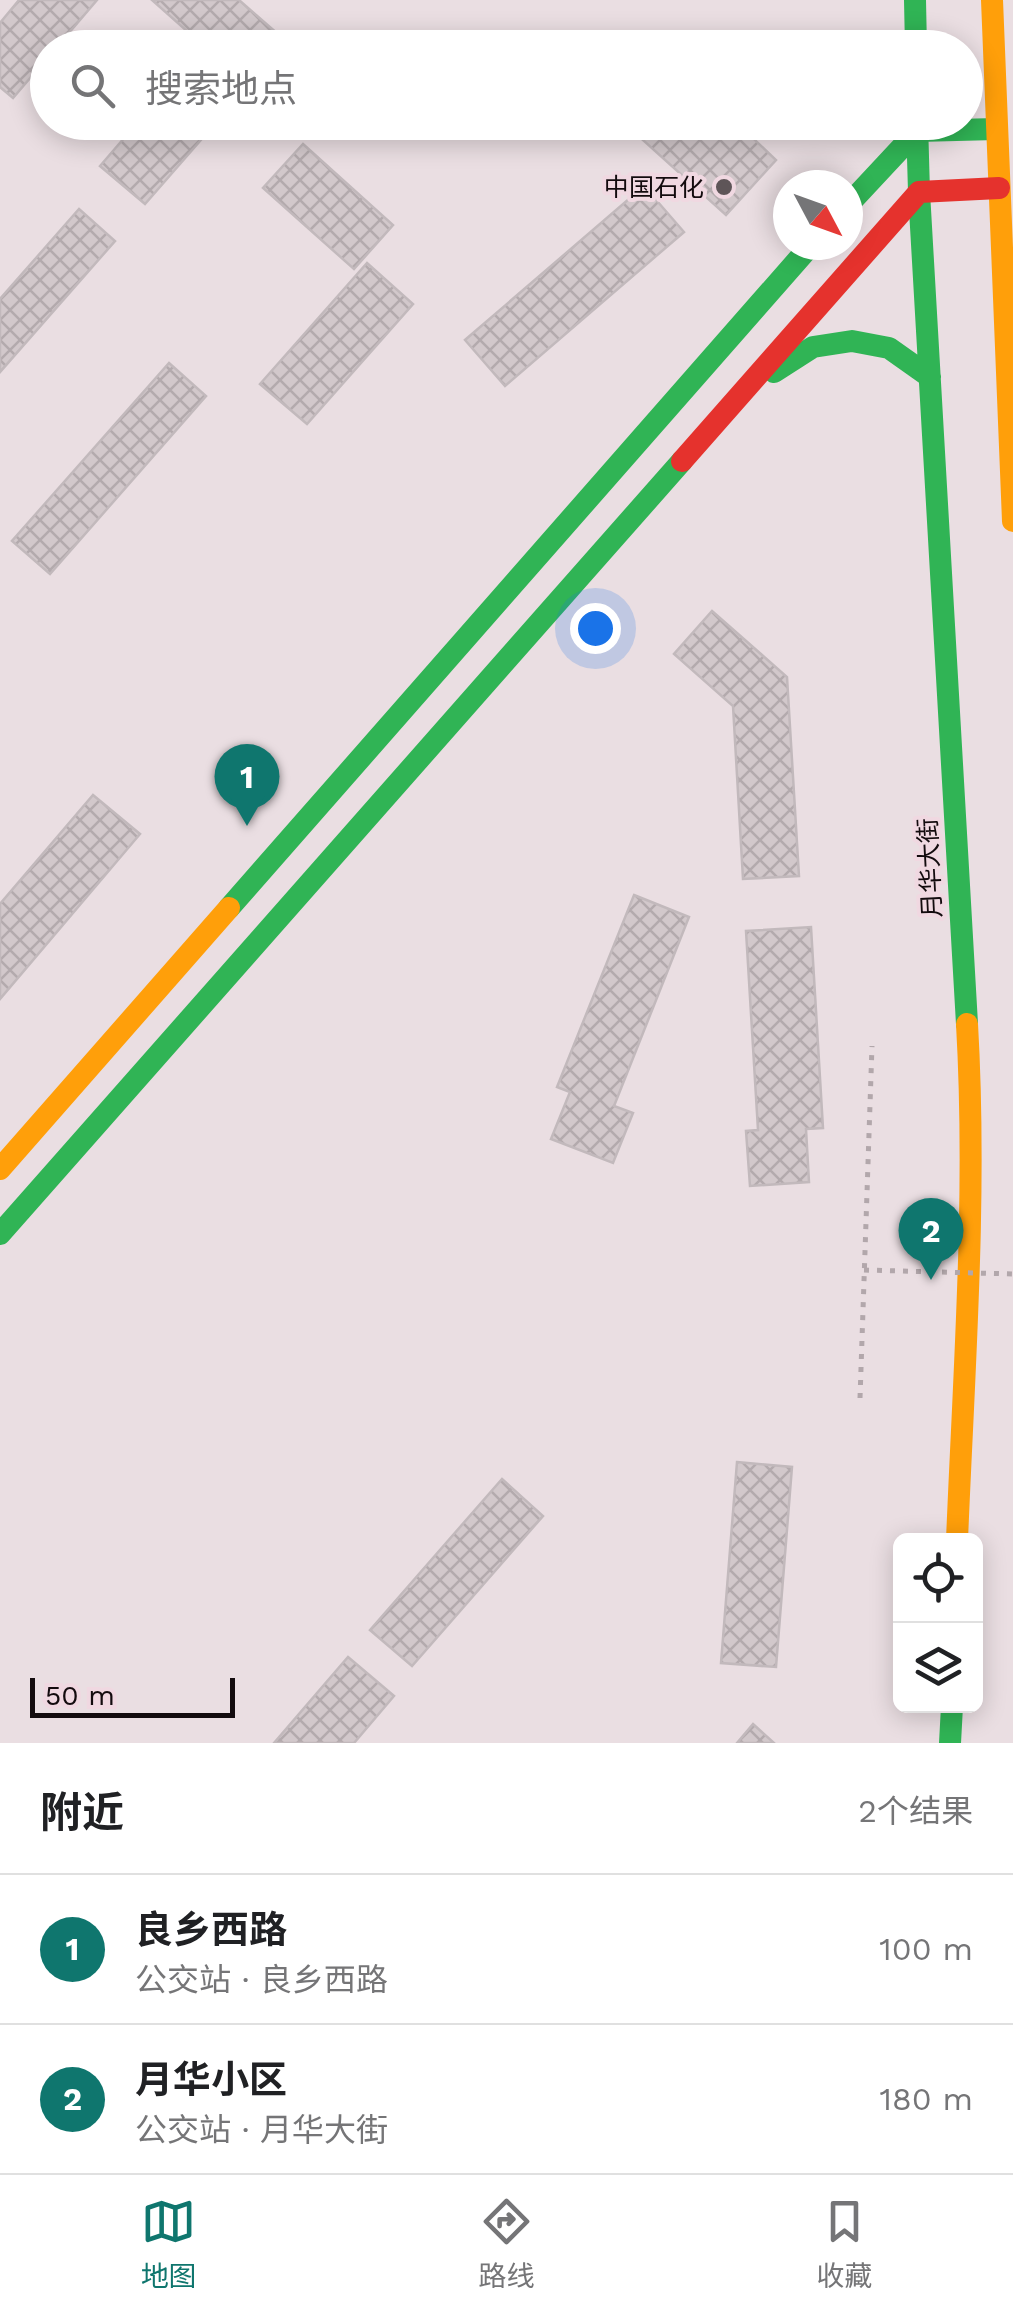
<!DOCTYPE html>
<html lang="zh">
<meta charset="utf-8">
<style>
body{margin:0;font-family:"Work Sans","Noto Sans SC",sans-serif;background:#f6f6f6;color:#202124}
.controls{position:absolute;right:30px;bottom:30px;display:grid;overflow:hidden;border-radius:15px;box-shadow:0 5px 25px #0003}
.controls button{width:90px;height:90px;display:grid;place-items:center;padding:0;border:0;border-bottom:2px solid #e0e0e0;background:#fff;color:#202124;font:50px sans-serif}
.compass{position:absolute;left:773px;top:170px;width:90px;height:90px;border-radius:50%;background:#fff;box-shadow:0 5px 25px #0003;rotate:131deg}
.scale{position:absolute;left:30px;bottom:25px;width:205px;box-sizing:border-box;padding-left:10px;border:5px solid #130b0e;border-top:0;font-size:28px;line-height:35px;white-space:nowrap;color:#130b0e;-webkit-text-stroke:8px #f0d8e1;paint-order:stroke}
.you{position:absolute;left:595px;top:628px;width:35px;height:35px;margin:-25px;border:8px solid #fff;border-radius:50%;background:#1a73e8;box-shadow:0 0 0 15px #1a73e833}
.badge{display:grid;place-items:center;width:65px;height:65px;border-radius:50%;background:#0f766e;color:#fff;font-size:32px;font-weight:700}
.pin{position:absolute;translate:-50% -82px;filter:drop-shadow(0 2px 5px #0008)}
.pin::after{content:'';position:absolute;top:52px;width:35px;height:30px;background:inherit;clip-path:polygon(0 0,100% 0,50% 100%)}
.list{margin:0;padding:0;list-style:none}
h2{display:flex;justify-content:space-between;align-items:center;height:130px;margin:0;padding:0 40px;font-size:42px}
h2 small{font-size:32px;font-weight:400;color:#757577}
.list li{display:grid;grid-template-columns:65px 1fr auto;gap:30px;align-items:center;box-sizing:border-box;height:150px;padding:0 40px;border-top:2px solid #e0e0e0}
.list b{display:block;font-size:38px;white-space:nowrap}
.list p{margin:0;font-size:32px;white-space:nowrap;color:#757577}
.list em{font-size:32px;font-style:normal;color:#757577}
.icon{flex:none;width:55px;height:55px;fill:none;stroke:currentColor;stroke-width:2;stroke-linecap:round;stroke-linejoin:round}
.map{position:relative;flex:none;width:1013px;height:1743px;overflow:hidden}
.search{position:absolute;background:#fff;box-shadow:0 5px 25px #0003;left:30px;right:30px;top:30px;height:110px;display:flex;align-items:center;gap:25px;box-sizing:border-box;padding:0 35px;border-radius:55px;color:#757577;font-size:38px}
.sheet{height:430px;background:#fff}
nav{display:flex;justify-content:space-around;align-items:center;box-sizing:border-box;height:140px;border-top:2px solid #e0e0e0;background:#fff;font-size:28px;color:#757577}
nav a{display:grid;justify-items:center;gap:5px}
nav .on{color:#0f766e}
.map>svg:first-child{display:block}
.building{fill:url(#building-cross-hatch);stroke:#c2b9bc;stroke-width:2.5}
.lines{fill:none;stroke-linecap:round;stroke-linejoin:round}
.path{stroke:#b2a7ab;stroke-width:5;stroke-dasharray:5 8;stroke-linecap:butt}
.fast{stroke:#30b455;stroke-width:22}
.slow{stroke:#ff9f0a;stroke-width:22}
.jam{stroke:#e5322d;stroke-width:22}
.path-bridge{stroke:#b2a7ab;stroke-width:5;stroke-dasharray:5 8;stroke-linecap:butt}
.poi-dot{fill:#5e5558;stroke:#f0d8e1;stroke-width:4}
.labels{text-anchor:middle;dominant-baseline:central;stroke-width:8;stroke-linejoin:round;paint-order:stroke}
.poi-label{font-size:25px;fill:#130b0e;stroke:#f0d8e1;text-anchor:end}
.street-label{font-size:25px;fill:#130b0e;stroke:#f0d8e1}
</style>
<div class="map">
<svg width="1013" height="1743" viewBox="0 0 1013 1743">
<defs>
<pattern id="building-cross-hatch" width="8" height="8" patternUnits="userSpaceOnUse" patternTransform="scale(2.5)"><rect width="8" height="8" fill="#d2c8cb"/><path d="M0 0l8 8M0 8l8-8" fill="none" stroke="#b3aaad"/></pattern>
</defs>
<rect width="100%" height="100%" fill="#eadee2"/>
<path class="building" d="M19,0H97L56,48H48V57L13,98L0,87V23Z
M152,0H239L279,35L269,48H206Z
M138,122H210L214,125L145,204L100,166Z
M643,122H736L776,160L726,215L634,132Z
M303,144L393,225L354,269L263,188Z
M644,186L684,232L505,386L465,340Z
M79,209L115,241L0,372V299Z
M367,263L413,304L307,424L260,384Z
M169,363L206,396L50,574L12,541Z
M712,611L787,677L799,876L743,879L733,706L674,654Z
M93,795L140,834L0,999V904Z
M634,895L689,917L614,1106L633,1113L613,1163L551,1139L570,1092L557,1087Z
M811,927L823,1128L806,1129L809,1182L750,1186L746,1131L758,1130L746,931Z
M737,1462L792,1467L776,1667L721,1663Z
M502,1479L543,1516L412,1666L370,1630Z
M348,1657L394,1696L354,1743H274Z
M753,1724L774,1743H737Z"/>
<g class="lines">
<path class="path" d="M860,1398L872,1046"/>
<path class="fast" d="M915,0L916,48
M917,122L919,192L967,1024
M848,205L917,131L996,129
M774,372L813,347L852,341L889,348L930,377
M229,908L811,245
M0,1234L682,461
M950,1743L952,1706"/>
<path class="slow" d="M992,0L1013,521
M0,1169L229,908
M957,1540C964,1368 977,1196 967,1024"/>
<path class="jam" d="M682,461L919,192L999,188"/>
<path class="path-bridge" d="M864,1270L1013,1274"/>
</g>
<circle class="poi-dot" cx="724" cy="187" r="10"/>
<g class="labels">
<g class="poi-label">
<text x="704" y="187">中国石化</text>
</g>
<g class="street-label">
<text transform="translate(930 868) rotate(-93)">月华大街</text>
</g>
</g>
</svg>
<div class="controls">
<button><svg class="icon" aria-label="locate" viewBox="0 0 24 24"><circle cx="12" cy="12" r="6"/><path d="M12 2v4M12 18v4M2 12h4M18 12h4"/></svg></button>
<button><svg class="icon" aria-label="layers" viewBox="0 0 24 24"><path d="M12 4l9 5-9 5-9-5zM3 14l9 5 9-5"/></svg></button>
</div>
<svg class="compass" viewBox="-18 -18 36 36"><path d="M0-13l5 13h-10z" fill="#e53935"/><path d="M0 13l5-13h-10z" fill="#757577"/></svg>
<div class="scale">50 m</div>
<div class="you"></div>
<div class="pin badge" style="left:247px;top:826px">1</div>
<div class="pin badge" style="left:931px;top:1280px">2</div>
<div class="search"><svg class="icon" aria-label="search" viewBox="0 0 24 24"><circle cx="10" cy="10" r="6"/><path d="M15 15l6 6"/></svg>搜索地点</div>
</div>
<section class="sheet">
<h2>附近<small>2个结果</small></h2>
<ul class="list">
<li><span class="badge">1</span><div><b>良乡西路</b><p>公交站 · 良乡西路</p></div><em>100 m</em></li>
<li><span class="badge">2</span><div><b>月华小区</b><p>公交站 · 月华大街</p></div><em>180 m</em></li>
</ul>
</section>
<nav>
<a class="on"><svg class="icon" aria-label="map" viewBox="0 0 24 24"><path d="M3 6l6-2 6 2 6-2v14l-6 2-6-2-6 2zM9 4v14M15 6v14"/></svg>地图</a>
<a><svg class="icon" aria-label="directions" viewBox="0 0 24 24"><path d="M12 3l9 9-9 9-9-9zM9 14v-3h6M13 9l2 2-2 2"/></svg>路线</a>
<a><svg class="icon" aria-label="saved" viewBox="0 0 24 24"><path d="M7 4h10v16l-5-4-5 4z"/></svg>收藏</a>
</nav>
